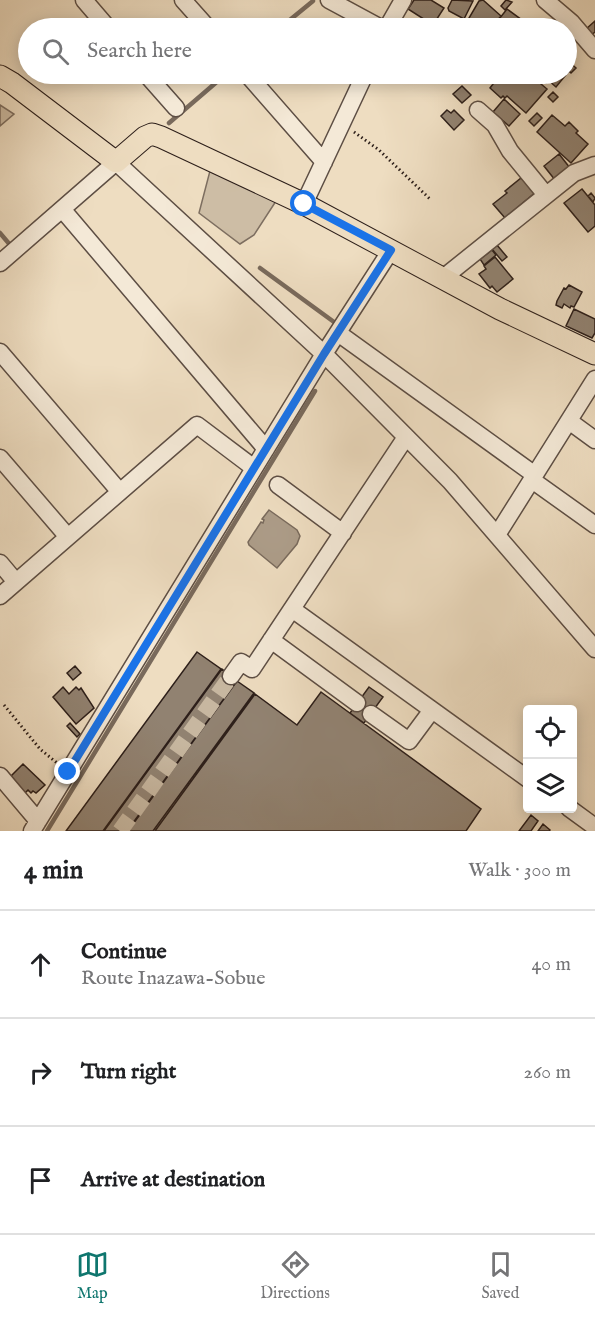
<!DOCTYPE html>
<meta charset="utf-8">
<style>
body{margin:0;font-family:"IM FELL English",serif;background:#f6f6f6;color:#202124}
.controls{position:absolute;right:18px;bottom:18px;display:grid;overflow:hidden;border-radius:6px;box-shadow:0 3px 15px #0003}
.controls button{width:54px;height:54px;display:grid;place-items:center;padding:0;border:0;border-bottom:2px solid #e0e0e0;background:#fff;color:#202124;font:30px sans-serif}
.stop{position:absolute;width:18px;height:18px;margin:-14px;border:4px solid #1a73e8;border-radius:50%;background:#fff}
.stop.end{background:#1a73e8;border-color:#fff;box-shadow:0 2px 6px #0008}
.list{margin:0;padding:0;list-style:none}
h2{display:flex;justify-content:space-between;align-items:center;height:78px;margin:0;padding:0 24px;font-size:26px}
h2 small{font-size:20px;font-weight:400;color:#757577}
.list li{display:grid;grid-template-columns:39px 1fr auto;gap:18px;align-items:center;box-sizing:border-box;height:108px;padding:0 24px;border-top:2px solid #e0e0e0}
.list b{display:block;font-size:22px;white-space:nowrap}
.list p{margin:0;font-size:20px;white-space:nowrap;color:#757577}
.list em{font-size:20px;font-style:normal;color:#757577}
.icon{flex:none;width:33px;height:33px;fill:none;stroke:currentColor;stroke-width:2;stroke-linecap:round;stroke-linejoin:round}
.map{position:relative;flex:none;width:595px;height:831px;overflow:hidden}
.search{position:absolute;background:#fff;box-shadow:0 3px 15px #0003;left:18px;right:18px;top:18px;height:66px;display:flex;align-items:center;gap:15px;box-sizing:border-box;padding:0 21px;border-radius:33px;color:#757577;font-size:22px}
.sheet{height:402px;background:#fff}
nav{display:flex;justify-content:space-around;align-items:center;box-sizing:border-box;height:84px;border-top:2px solid #e0e0e0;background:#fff;font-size:16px;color:#757577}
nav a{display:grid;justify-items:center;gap:3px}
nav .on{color:#0f766e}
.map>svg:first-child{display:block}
.green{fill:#cdbda5;stroke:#7d6e60;stroke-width:1.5}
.water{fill:#ac9c88;stroke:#796a5c;stroke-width:1.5}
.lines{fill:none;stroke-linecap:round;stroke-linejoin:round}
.stream{stroke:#796a5c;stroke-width:4.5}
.building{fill:#918271;stroke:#2d1f1a;stroke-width:1.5}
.minor-tunnel{stroke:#c7b7a0;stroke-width:16;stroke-dasharray:16 8;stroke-linecap:butt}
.minor-casing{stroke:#5d4e44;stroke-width:19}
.major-casing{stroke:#2d1f1a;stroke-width:23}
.path{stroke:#2d1f1a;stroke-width:3;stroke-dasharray:1.5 3;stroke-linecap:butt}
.minor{stroke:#f4e9d7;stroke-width:16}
.major{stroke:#eeddc1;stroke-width:21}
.route{stroke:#1a73e8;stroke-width:8}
</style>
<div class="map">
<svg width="595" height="831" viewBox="0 0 595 831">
<rect width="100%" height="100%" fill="#eeddc1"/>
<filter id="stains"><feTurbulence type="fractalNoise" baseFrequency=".00333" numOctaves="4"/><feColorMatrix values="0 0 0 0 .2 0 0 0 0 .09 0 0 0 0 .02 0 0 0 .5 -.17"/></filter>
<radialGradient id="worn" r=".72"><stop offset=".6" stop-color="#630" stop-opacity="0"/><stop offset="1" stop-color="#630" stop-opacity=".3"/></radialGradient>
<path class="green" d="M0,105L14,114L0,126Z
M211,167L278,198L254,235L240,244L199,213Z"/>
<path class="water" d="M269,510L297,530L300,536L297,544L277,568L249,545L248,542L261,522L263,523L264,520L262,519Z"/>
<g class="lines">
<path class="stream" d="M280,28L313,1
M169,123L226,74
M0,233L11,246
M260,268L334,322
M47,831L315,391"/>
</g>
<path class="building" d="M414,0H431L444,8L433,25L408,9Z
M452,0L473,1L464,19L449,11L448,8Z
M483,0L501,16L491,28H483L469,18L479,1Z
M506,0L512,2L505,10L501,6Z
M507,9L526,23L522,28H492Z
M595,21V32L591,35L586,29Z
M566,59L576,68L571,73L569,71L556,87L548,80L546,83L541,79L544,74H566Z
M85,74H98L90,80Z
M496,74H529L547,89L526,113L507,96L505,98L503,96L501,98L490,88L493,84L490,81Z
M462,86L471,95L462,103L453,94Z
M553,92L558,97L553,102L548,97Z
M504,99L520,114L509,126L493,112Z
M447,110L451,113L454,110L464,120L454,130L441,116Z
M537,113L542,118L534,126L529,121Z
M552,115L565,126L569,122L578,131L576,133L588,144L571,163L537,132Z
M559,154L570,168L555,180L544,166Z
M521,178L536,192L505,218L493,204L507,193L505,191Z
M582,189L595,205V226L588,232L564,203Z
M591,193L595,198L593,202L588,196Z
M497,245L507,257L502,261L492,249Z
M492,250L496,255L484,265L480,259Z
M495,257L513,279L497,292L492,286L490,288L479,274L486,269L484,266Z
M569,285L582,292L574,307L571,306L570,308L564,304L562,308L556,305L557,301L564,288L566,289Z
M574,309L595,319V333L592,338L566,326Z
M197,652L221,669L103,831H66Z
M75,666L81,673L73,680L67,673Z
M222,669L237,681L127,831H104Z
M237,681L254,693L153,831H128Z
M63,687L69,694L76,687L79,690L81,688L94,708L76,724L53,697Z
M369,687L383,697L364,723L350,713Z
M321,692L481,809L466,831H155L255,694L297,725Z
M70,723L80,734L77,737L67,726Z
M23,764L45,785L36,793L33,791L31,793L28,790L25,793L9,778Z
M531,815L538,821L531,831H519Z
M543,824L550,830L549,831H538Z"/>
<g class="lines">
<path class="minor-tunnel" d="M120,831L231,676"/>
<g class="minor-casing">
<path id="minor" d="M84,0L108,28
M183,0L208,28
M329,0L381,28
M545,0L571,22L595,50
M387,28L403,0
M146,74L176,108
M247,74L324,162
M478,110L495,125L510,151L546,195
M304,204L365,74
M62,209L266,449
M0,263L116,162L324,354L450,481L595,649
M443,278L574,173L595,165
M338,333L535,475
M0,352L120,492
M569,421L595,440
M0,458L68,537
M532,480L595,525
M278,485L343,533
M497,535L595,379
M0,563L16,582
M0,596L197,425L254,468
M292,609L528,779
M271,640L357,703
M231,676L241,662L252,669L406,437
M371,714L409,741L432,710
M0,776L38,821
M569,808L595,827
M32,831L324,354L391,250"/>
</g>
<g class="major-casing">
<path id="major" d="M0,76L12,83L116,162L145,137L152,134L161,137L304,204L500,309L595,354"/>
</g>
<path class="path" d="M354,132L379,150L431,200
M4,705L40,749L57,763"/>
<use href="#minor" class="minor"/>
<use href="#major" class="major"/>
</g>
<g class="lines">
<path class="route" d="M68,772L324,354L391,250L304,204"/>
</g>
<rect width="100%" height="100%" filter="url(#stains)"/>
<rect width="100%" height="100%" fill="url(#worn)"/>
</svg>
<div class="controls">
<button><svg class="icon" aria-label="locate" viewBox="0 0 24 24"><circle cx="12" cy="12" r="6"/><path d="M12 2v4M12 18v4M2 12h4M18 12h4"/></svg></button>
<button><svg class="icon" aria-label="layers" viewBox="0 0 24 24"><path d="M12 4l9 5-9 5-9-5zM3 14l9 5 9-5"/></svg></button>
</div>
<div class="stop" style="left:304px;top:204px"></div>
<div class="stop end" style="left:68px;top:772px"></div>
<div class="search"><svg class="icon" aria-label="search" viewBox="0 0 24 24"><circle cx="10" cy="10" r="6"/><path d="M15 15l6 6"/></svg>Search here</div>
</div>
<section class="sheet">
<h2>4 min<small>Walk · 300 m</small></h2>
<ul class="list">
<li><svg class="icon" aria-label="ahead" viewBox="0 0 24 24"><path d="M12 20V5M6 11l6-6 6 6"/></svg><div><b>Continue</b><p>Route Inazawa-Sobue</p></div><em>40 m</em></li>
<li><svg class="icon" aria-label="right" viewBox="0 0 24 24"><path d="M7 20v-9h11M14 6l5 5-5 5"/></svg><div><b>Turn right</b></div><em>260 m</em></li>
<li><svg class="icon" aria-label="arrive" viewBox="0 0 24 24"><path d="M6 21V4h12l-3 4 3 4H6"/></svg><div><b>Arrive at destination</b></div></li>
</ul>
</section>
<nav>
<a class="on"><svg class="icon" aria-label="map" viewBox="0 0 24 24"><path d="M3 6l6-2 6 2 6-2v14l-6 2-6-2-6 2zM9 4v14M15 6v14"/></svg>Map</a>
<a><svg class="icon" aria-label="directions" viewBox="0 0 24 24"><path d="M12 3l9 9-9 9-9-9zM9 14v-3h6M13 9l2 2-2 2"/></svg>Directions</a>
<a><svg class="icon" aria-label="saved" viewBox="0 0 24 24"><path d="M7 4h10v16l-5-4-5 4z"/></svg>Saved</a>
</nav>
